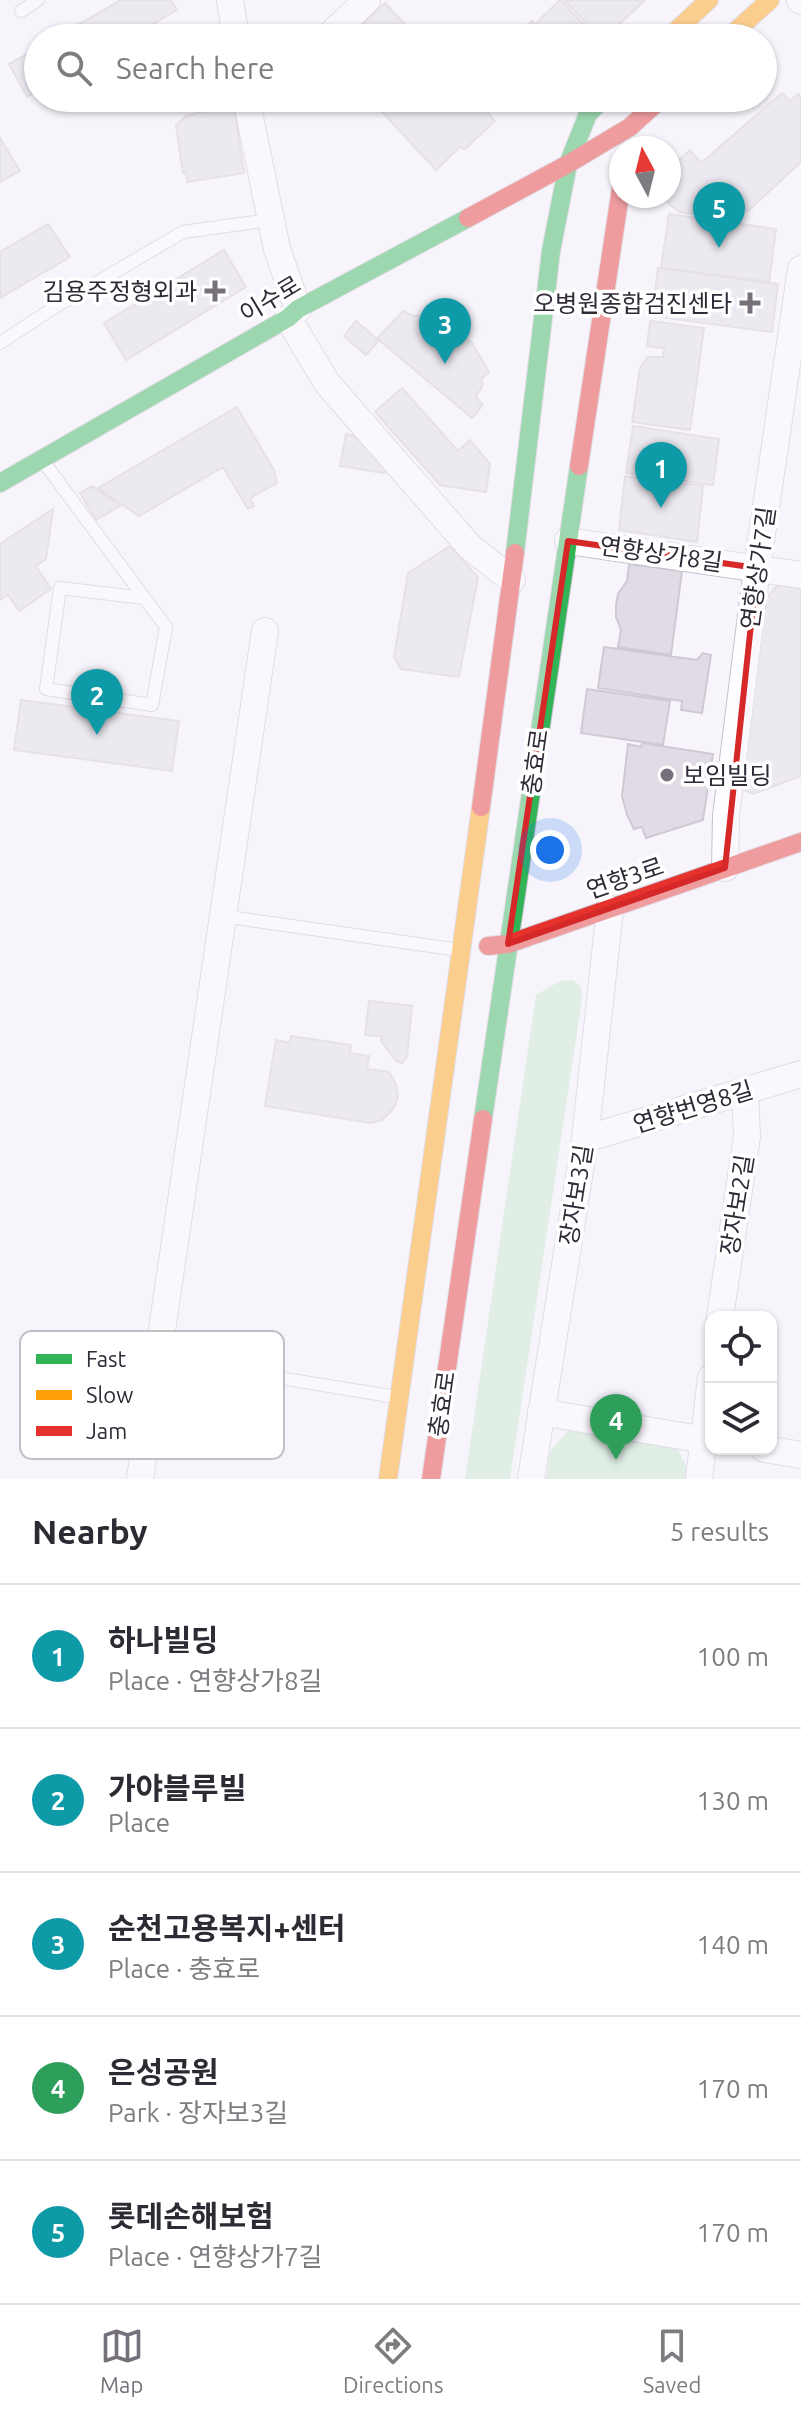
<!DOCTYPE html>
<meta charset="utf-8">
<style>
body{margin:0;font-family:Ubuntu,"Noto Sans KR",sans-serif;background:#f7f7f7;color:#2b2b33}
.controls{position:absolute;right:24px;bottom:24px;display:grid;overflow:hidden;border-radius:16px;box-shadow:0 2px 6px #0004}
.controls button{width:72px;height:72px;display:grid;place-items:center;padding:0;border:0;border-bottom:2px solid #e1e1e2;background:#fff;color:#2b2b33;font:40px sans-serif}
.compass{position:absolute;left:609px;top:136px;width:72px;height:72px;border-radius:50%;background:#fff;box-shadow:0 2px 6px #0004;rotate:353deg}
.you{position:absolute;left:550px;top:850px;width:28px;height:28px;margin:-20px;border:6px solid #fff;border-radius:50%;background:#1a73e8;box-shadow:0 0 0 12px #1a73e833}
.badge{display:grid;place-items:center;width:52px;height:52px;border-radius:50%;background:#76707b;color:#fff;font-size:26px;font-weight:700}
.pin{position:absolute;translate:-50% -66px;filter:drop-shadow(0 2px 4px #0008)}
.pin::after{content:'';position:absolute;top:42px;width:28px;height:24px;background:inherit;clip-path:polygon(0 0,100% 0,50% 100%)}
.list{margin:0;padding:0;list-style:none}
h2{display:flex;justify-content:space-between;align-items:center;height:104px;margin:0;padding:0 32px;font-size:34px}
h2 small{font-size:26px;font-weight:400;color:#7c7c81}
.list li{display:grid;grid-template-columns:52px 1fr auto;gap:24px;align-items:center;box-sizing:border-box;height:144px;padding:0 32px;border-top:2px solid #e1e1e2}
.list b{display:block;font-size:30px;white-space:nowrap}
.list p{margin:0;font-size:26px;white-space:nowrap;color:#7c7c81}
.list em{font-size:26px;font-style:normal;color:#7c7c81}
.icon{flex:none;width:44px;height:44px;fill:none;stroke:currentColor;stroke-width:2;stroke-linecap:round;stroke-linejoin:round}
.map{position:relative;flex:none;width:801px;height:1479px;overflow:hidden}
.search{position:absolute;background:#fff;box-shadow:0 2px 6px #0004;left:24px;right:24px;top:24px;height:88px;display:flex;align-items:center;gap:20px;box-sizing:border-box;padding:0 28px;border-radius:44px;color:#7c7c81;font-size:30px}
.sheet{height:824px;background:#fff}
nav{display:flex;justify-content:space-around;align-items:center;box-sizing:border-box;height:112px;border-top:2px solid #e1e1e2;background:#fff;font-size:22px;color:#7c7c81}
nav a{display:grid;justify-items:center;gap:4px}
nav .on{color:#76707b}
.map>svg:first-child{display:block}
.green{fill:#c4e6cc}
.building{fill:#e1dbe5;stroke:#cfc9d3;stroke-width:2}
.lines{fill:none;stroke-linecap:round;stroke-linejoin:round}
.lane-casing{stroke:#c6c1cb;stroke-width:14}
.street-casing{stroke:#c6c1cb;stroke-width:28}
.fast-casing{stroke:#c6c1cb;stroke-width:20}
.slow-casing{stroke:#c6c1cb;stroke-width:20}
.jam-casing{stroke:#c6c1cb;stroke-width:20}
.lane{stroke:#fefdff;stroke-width:12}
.street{stroke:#fefdff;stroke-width:26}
.fast{stroke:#30b455;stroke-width:18}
.slow{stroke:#ff9f0a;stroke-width:18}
.jam{stroke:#e5322d;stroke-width:18}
.marked{fill:none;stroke:#d62828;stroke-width:6;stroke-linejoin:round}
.poi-dot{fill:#76707b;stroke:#fff;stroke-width:3}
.labels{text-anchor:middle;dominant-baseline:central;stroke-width:7;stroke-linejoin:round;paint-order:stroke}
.poi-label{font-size:24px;fill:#302936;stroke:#fff;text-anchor:end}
.street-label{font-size:24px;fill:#302936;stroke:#fff}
.key{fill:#fff;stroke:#c1bfc3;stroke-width:2}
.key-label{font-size:22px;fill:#302936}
</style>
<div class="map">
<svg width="801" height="1479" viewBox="0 0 801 1479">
<rect width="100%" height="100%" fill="#f8f4fc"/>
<path class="green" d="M573,980L581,987L582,999L510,1479H465L536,995L560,981Z
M573,1425L674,1441L688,1470L687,1479H546L550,1451Z"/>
<path class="building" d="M121,0H171L177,10L129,38H55Z
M560,0L597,38H514L532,21L535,24Z
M564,0H645L605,38H601Z
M385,3L418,38H348Z
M38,48V91L27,97L9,64Z
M782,93L790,101L798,94L801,97V162L748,211L738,201L733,204L730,200L714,214L708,208L691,214L680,212L670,205L665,196H669V169L690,150L701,163Z
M369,98H474L495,121L465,149L460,147L436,170Z
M234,107L244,173L187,182L186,173H183L176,125L187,115Z
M0,138L20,171L0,182Z
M669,214L776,229L769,282L661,268Z
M48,224L70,257L0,298V252Z
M224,250L246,287L126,360L104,323Z
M658,268L778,284L772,332L652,316Z
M403,311L413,316L431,315L448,323L472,343L489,372L480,380L483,383L481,389L475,397L482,403V406L472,418L379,340L366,355L344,336L356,321L377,339Z
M650,321L704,328L690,430L632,422L640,368L648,357H663L664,348L647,346Z
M402,388L458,451L470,440L490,464L486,492L440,485L375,412Z
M237,407L274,470L277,483L250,498L254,506L248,509L223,467L139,516L98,488Z
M633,426L719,439L713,485L626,473Z
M346,434L355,436L385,467L384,473L340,466Z
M625,476L703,486L697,542L619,530Z
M92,486L120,506L96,520L80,493Z
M53,509L46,559L36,566L51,589L19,611L8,595L0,600V544Z
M450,546L478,577L459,677L401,669L394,657L408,573Z
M629,564L682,571L671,655L618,647L621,630L616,617V605L618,594L627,581Z
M778,585L801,588V776L753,794L742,789L765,599Z
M604,647L697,660L703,653L711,655L702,713L681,710L682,701L598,688Z
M587,689L670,701L663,745L581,733Z
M21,700L179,721L172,771L14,750Z
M642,743L713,754L703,820L646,838L642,827L634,829L627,815L622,796L628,744L641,747Z
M369,1001L412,1006L407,1057L402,1063L396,1061L381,1041L382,1036L365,1035Z
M291,1036L351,1045L350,1053L369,1056L367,1069L389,1072L396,1084L398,1097L393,1109L382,1120L371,1123L265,1106L276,1040L290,1043Z"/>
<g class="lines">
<g class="lane-casing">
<path id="lane" d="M21,11L38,0
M0,343L55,307L183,232L270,220
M43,461L166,627L152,705L46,689L60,588L144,598
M222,916L459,950
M158,1358L396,1397"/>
</g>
<g class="street-casing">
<path id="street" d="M230,0L236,38
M800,0L801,1
M327,38L367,0
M246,98L277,249L298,309
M288,318L327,383L470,547L512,580
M568,541L801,575
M725,868L726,816L757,568L801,269
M585,1139L801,1074
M720,1317L747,1136L745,1092
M541,1412L711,1441
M764,1449L801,1455
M140,1479L265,631
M531,1479L585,1139L610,909
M699,1479L711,1378"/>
</g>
<g class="fast-casing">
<path id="fast" d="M0,483L288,318L298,309L468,218
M515,553L551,251L568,164L588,114L604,98
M483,1119L579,466"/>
</g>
<g class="slow-casing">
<path id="slow" d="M668,38L709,0
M728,38L770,0
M388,1479L481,807"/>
</g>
<g class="jam-casing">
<path id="jam" d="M468,218L568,164L630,127L662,98
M579,466L621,188
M481,807L515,553
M488,946L508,944L801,842
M431,1479L483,1119"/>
</g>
<use href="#lane" class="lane"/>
<use href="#street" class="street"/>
<use href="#fast" class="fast"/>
<use href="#slow" class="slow"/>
<use href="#jam" class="jam"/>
</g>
<path d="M0 0H801V1479H0ZM568,541L757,568L725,868L508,944Z" fill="#f8f4fc" fill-opacity=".55" fill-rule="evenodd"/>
<path class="marked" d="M568,541L757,568L725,868L508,944Z"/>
<g class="poi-dot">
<path d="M211 279h8v8h8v8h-8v8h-8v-8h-8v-8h8z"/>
<path d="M746 291h8v8h8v8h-8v8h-8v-8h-8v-8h8z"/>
<circle cx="667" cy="775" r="8"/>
</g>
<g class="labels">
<g class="poi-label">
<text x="197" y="291">김용주정형외과</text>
<text x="732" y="303">오병원종합검진센타</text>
<text x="683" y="775" text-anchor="start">보임빌딩</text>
</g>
<g class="street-label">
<text transform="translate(270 299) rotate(-31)">이수로</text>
<text transform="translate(661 554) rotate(8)">연향상가8길</text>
<text transform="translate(758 568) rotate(-82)">연향상가7길</text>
<text transform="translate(535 762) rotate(-82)">충효로</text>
<text transform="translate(625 878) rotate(-19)">연향3로</text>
<text transform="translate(693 1107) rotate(-17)">연향번영8길</text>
<text transform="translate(576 1195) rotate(-81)">장자보3길</text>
<text transform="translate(737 1205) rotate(-81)">장자보2길</text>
<text transform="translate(442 1404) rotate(-82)">충효로</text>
</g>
</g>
<rect x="20" y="1331" width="264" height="128" rx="12" class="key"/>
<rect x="36" y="1354" width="36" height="10" fill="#30b455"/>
<rect x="36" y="1390" width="36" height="10" fill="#ff9f0a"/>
<rect x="36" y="1426" width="36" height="10" fill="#e5322d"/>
<g class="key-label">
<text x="86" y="1367">Fast</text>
<text x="86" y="1403">Slow</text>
<text x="86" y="1439">Jam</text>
</g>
</svg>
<div class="controls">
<button><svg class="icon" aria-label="locate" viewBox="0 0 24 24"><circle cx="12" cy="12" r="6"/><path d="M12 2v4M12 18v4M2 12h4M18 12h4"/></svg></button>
<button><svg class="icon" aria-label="layers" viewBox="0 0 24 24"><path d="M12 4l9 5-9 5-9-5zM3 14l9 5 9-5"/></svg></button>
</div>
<svg class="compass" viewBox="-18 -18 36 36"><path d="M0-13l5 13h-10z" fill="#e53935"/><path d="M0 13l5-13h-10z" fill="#7c7c81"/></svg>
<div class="you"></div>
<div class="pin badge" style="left:661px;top:508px;background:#0f9aa8">1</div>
<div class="pin badge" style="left:97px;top:735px;background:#0f9aa8">2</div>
<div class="pin badge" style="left:445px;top:364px;background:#0f9aa8">3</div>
<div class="pin badge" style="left:616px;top:1460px;background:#2e9e5b">4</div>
<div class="pin badge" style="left:719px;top:248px;background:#0f9aa8">5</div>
<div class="search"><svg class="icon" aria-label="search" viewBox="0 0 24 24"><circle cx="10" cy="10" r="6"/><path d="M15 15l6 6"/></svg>Search here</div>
</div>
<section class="sheet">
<h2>Nearby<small>5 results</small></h2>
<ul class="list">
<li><span class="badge" style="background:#0f9aa8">1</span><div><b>하나빌딩</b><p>Place · 연향상가8길</p></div><em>100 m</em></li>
<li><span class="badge" style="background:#0f9aa8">2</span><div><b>가야블루빌</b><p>Place</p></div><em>130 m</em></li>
<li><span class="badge" style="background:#0f9aa8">3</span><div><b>순천고용복지+센터</b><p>Place · 충효로</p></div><em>140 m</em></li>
<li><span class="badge" style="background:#2e9e5b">4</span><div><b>은성공원</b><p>Park · 장자보3길</p></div><em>170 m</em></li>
<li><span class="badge" style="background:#0f9aa8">5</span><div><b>롯데손해보험</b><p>Place · 연향상가7길</p></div><em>170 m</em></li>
</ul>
</section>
<nav>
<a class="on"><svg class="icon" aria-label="map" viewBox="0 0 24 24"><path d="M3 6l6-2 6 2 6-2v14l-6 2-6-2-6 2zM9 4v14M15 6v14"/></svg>Map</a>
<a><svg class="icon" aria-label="directions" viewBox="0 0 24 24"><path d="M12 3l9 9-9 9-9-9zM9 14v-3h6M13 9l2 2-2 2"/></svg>Directions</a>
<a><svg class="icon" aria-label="saved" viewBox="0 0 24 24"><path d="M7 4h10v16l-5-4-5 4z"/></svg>Saved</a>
</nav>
